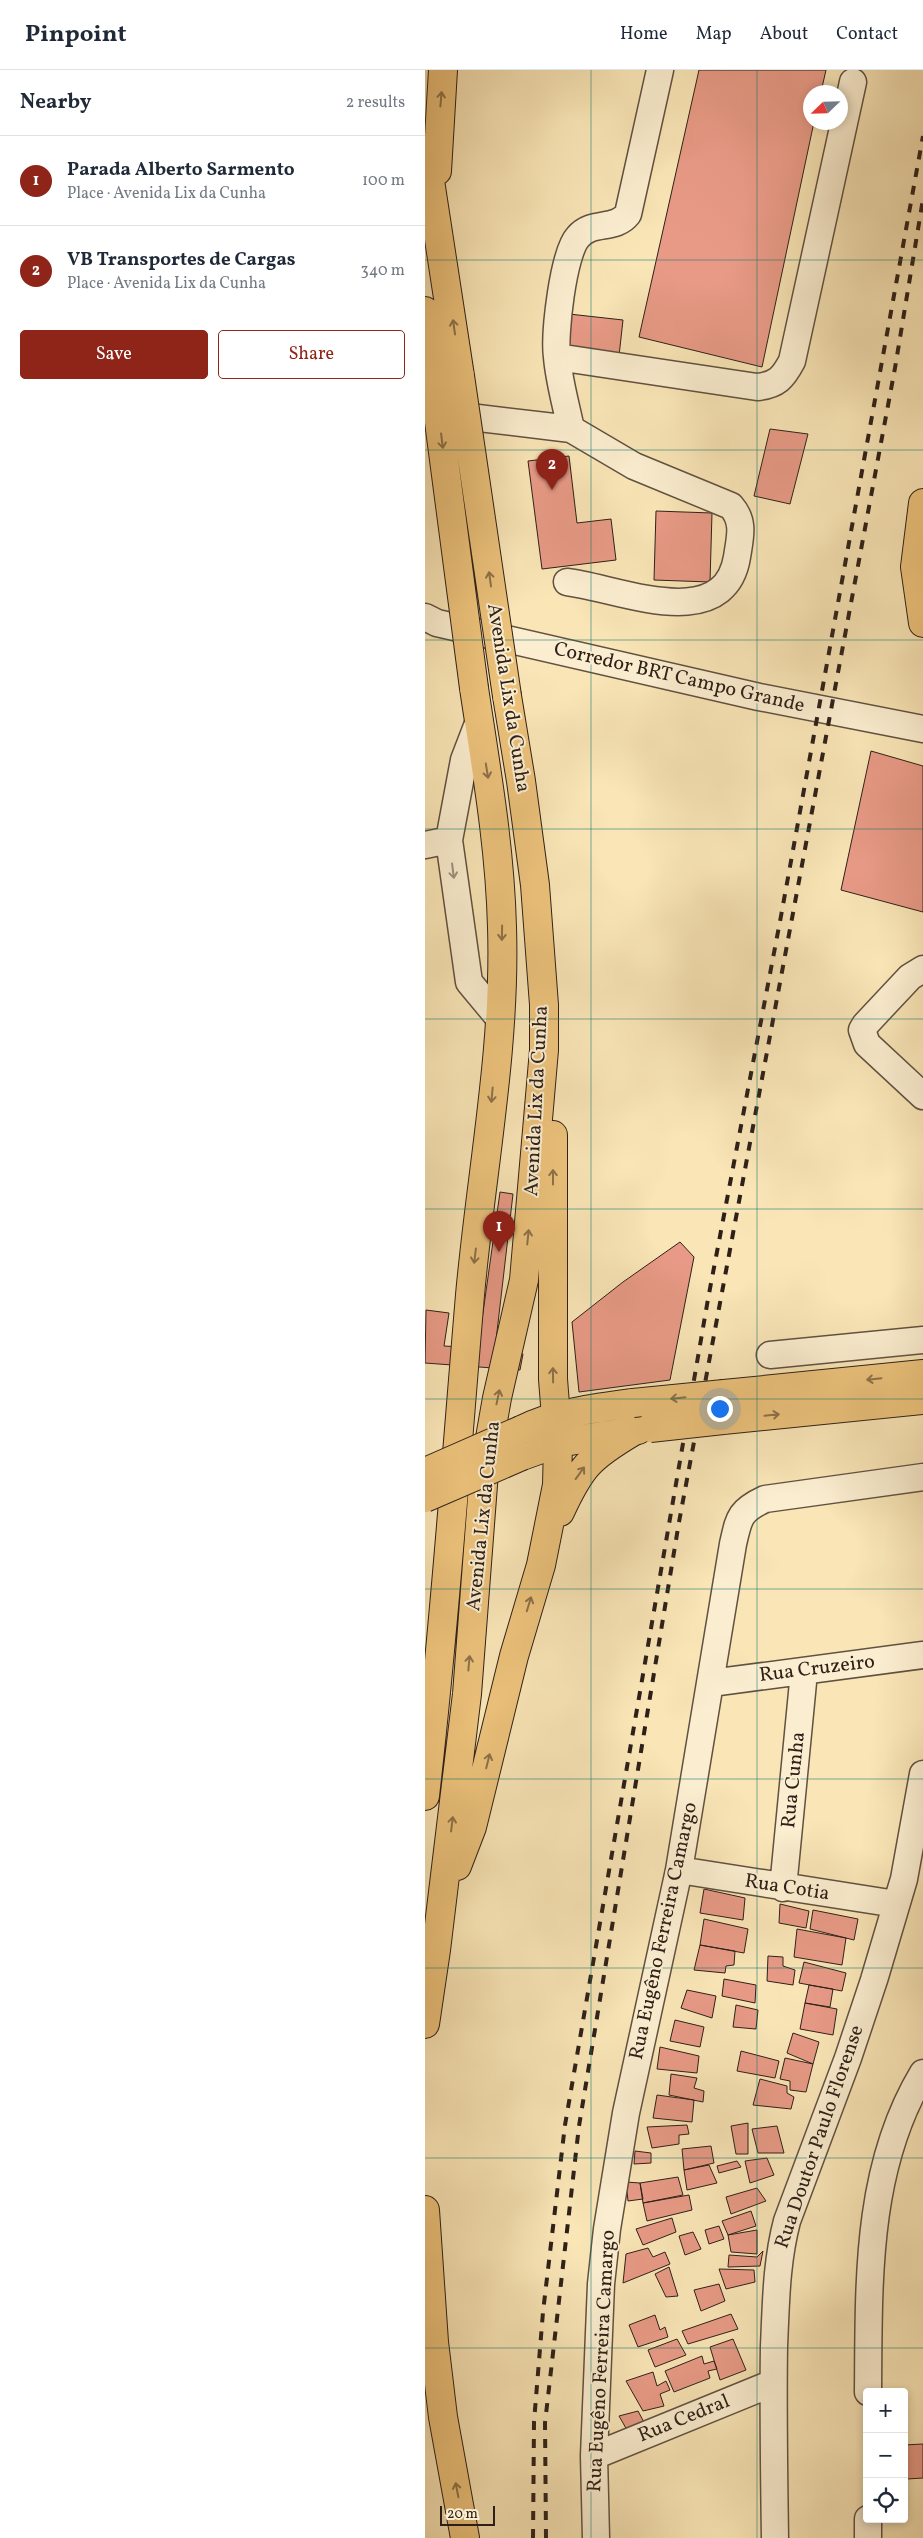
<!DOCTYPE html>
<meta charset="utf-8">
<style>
body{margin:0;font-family:Vollkorn,serif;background:#f2f2f3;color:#1f2937}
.controls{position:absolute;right:15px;bottom:15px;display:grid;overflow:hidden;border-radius:5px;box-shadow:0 2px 8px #0003}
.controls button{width:45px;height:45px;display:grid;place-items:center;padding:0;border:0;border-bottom:1px solid #e0e1e3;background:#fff;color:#1f2937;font:25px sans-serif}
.compass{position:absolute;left:378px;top:15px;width:45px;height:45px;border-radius:50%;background:#fff;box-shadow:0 2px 8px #0003;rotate:247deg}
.scale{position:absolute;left:15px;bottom:12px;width:55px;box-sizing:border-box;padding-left:5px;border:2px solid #2e2019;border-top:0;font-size:14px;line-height:18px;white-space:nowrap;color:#2e2019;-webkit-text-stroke:4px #fbeed0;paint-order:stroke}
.you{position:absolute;left:294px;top:1338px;width:18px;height:18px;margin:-12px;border:4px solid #fff;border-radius:50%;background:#1a73e8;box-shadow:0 0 0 8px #1a73e833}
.badge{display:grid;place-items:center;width:32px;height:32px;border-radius:50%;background:#8f2418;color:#fff;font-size:16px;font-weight:700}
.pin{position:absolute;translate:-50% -41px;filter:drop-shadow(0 1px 2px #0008)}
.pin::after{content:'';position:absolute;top:26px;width:18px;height:15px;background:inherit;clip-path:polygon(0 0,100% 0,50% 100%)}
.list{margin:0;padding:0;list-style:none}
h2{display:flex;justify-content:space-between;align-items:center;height:65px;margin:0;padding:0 20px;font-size:21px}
h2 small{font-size:16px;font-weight:400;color:#747a83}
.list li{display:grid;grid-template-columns:32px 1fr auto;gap:15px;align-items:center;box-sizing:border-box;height:90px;padding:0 20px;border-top:1px solid #e0e1e3}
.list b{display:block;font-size:19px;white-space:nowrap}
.list p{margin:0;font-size:16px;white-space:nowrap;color:#747a83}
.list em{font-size:16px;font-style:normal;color:#747a83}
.actions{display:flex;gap:10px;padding:15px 20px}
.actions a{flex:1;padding:11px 0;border:1px solid #8f2418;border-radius:5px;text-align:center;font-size:18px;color:#8f2418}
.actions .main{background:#8f2418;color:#fff}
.icon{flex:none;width:28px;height:28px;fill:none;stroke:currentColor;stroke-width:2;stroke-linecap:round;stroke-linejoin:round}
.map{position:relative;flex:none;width:498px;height:2468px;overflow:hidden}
header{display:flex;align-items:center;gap:30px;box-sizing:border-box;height:70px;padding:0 25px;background:#fff;border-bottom:1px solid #e0e1e3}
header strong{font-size:24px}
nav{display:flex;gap:28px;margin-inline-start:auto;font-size:18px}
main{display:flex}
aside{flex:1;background:#fff}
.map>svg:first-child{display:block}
.building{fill:#e89a86;stroke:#2e2019}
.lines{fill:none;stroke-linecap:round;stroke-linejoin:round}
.minor-casing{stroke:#615140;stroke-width:29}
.major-casing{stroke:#2e2019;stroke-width:30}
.highway-casing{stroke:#2e2019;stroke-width:30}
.minor{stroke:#fbeed0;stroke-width:26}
.major{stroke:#ecc27b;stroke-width:28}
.highway{stroke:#ecc27b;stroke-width:28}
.rail{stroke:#2e2019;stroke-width:4;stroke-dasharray:9 9;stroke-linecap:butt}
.major-bridge-casing{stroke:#2e2019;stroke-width:30;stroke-linecap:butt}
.highway-bridge-casing{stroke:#2e2019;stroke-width:30;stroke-linecap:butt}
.major-bridge{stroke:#ecc27b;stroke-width:28}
.highway-bridge{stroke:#ecc27b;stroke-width:28}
.oneway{stroke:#8d714a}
.oneway2{stroke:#9f917e}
.grid{fill:none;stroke:#0f766e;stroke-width:1;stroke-opacity:0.55}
.labels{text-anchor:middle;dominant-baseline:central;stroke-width:4;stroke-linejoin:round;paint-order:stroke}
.street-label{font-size:20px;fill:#2e2019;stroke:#fbeed0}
</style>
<header>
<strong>Pinpoint</strong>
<nav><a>Home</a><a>Map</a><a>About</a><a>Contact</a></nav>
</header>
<main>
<aside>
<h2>Nearby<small>2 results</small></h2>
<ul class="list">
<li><span class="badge">1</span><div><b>Parada Alberto Sarmento</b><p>Place · Avenida Lix da Cunha</p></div><em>100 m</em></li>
<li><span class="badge">2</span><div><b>VB Transportes de Cargas</b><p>Place · Avenida Lix da Cunha</p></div><em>340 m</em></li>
</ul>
<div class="actions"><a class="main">Save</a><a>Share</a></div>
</aside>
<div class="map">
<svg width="498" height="2468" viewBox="0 0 498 2468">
<rect width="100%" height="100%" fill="#f9e5b6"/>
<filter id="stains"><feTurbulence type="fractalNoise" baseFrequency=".004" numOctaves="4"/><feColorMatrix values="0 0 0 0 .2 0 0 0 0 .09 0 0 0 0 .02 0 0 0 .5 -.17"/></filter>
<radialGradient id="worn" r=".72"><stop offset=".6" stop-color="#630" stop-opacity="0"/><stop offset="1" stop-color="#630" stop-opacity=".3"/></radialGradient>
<path class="building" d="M274,0H401L396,22H386V52H389L337,297L214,267Z
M144,244L198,250L194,286L140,279Z
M345,359L383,364L365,434L329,426Z
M144,386L152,453L186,449L191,490L117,499L103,391Z
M231,441L287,443L285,512L229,510Z
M446,681L498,696V842L416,820Z
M75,1122L88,1124L70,1279L98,1284L95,1300L0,1293L1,1240L24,1243L19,1276L53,1278Z
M255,1172L269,1187L245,1310L154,1322L147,1252L198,1212Z
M279,1819L320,1828L318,1850L275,1843Z
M355,1834L384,1841L381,1858L354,1853Z
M388,1840L433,1849L429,1870L385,1859Z
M279,1849L323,1859L319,1883L275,1875Z
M372,1859L421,1868L417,1895L369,1887Z
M275,1875L310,1881L309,1895L301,1896L300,1903L269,1900Z
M343,1886L358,1887V1896L370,1900L368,1915L342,1911Z
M379,1892L421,1903L417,1921L374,1913Z
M299,1909L331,1915L330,1933L297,1926Z
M384,1915L408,1919L405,1937L380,1933Z
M262,1920L291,1926L287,1948L256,1938Z
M380,1933L412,1939L408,1965L375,1959Z
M311,1935L333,1940L331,1959L308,1957Z
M250,1950L279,1957L275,1977L245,1971Z
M368,1963L394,1972L388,1994L362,1983Z
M235,1977L274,1986L272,2003L232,1999Z
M316,1981L354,1991L350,2008L312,2001Z
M360,1988L388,1994L381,2022L365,2020V2011L355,2009Z
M246,2004L272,2008L269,2018L279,2021L278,2032L244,2025Z
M335,2009L362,2016V2023L369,2027L366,2039L328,2035Z
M232,2025L269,2030L267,2052L228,2048Z
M323,2053V2084H311L306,2056Z
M262,2055L264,2064L254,2065V2074L227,2078L222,2057Z
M352,2056L359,2083H333L327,2059Z
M286,2076L289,2093L259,2100L257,2079Z
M210,2081L226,2083V2093L209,2094Z
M342,2088L349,2105L325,2113L320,2091Z
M312,2091L316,2097L294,2103L292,2096Z
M284,2095L292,2113L262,2120L259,2100Z
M253,2107L258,2125L218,2133L215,2113Z
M201,2112L215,2113L218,2129L203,2131Z
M332,2118L341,2131L306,2144L301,2127Z
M264,2125L267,2140L222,2151L218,2133Z
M326,2141L331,2156L303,2165L297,2151Z
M247,2148L251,2162L218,2175L211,2159Z
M294,2156L299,2169L284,2174L280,2160Z
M332,2160V2184L306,2182L303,2165Z
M268,2162L276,2179L260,2185L254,2166Z
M223,2178L228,2187L240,2182L245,2194L198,2213L201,2184Z
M338,2181L335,2196L303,2197L304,2185L332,2187Z
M244,2197L253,2226L241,2227L230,2204Z
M294,2199L329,2200L330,2212L301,2219Z
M294,2214L300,2231L276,2241L269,2220Z
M306,2244L313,2259L263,2274L257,2261Z
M230,2245L235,2260L240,2257L243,2267L213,2277L204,2255Z
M252,2269L261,2285L230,2297L223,2280Z
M308,2269L321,2300L295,2310L285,2277Z
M277,2286L279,2294L289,2291L292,2299L283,2301L285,2308L249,2322L240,2301Z
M228,2302L232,2316L241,2311L245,2320L235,2324L239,2336L218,2341L201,2311Z
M213,2341L221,2356L202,2360L194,2346Z
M498,2374V2408L482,2409L479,2375Z"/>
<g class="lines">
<g class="minor-casing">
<path id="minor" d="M132,287L332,317C352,315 358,308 367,291L428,12
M20,344L146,359
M142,512C192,518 299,566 312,487C315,467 320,452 306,436L209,396L146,359C141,335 134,311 132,287C129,265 138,183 153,167C167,150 190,161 203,144L235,0
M0,547L12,553L334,627L498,659
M54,651L39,690L24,770L44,912L74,948
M0,775L24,770
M498,899L485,907L440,955L437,960L442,974L498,1026
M345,1285L498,1270
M286,1613L498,1585
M254,1800L471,1834
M358,1818L379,1602
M443,2322C444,2213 440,2099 498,2003
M169,2386L348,2313
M171,2468L169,2386L176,2214L182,2159L201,2043L254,1800L308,1474C314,1448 314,1441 340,1429L498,1407
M350,2468C349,2404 348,2340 349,2276C351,2234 351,2193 362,2151L423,1988L449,1910L479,1809L498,1704
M443,2468V2449"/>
</g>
<g class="major-casing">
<path id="major" d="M498,433L490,497L498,553
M299,1324L498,1304
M298,1350L498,1330
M96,1360C131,1343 169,1338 208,1333
M97,1386L133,1373L213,1360"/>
</g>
<g class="highway-casing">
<path id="highway" d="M0,78L35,306
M12,101L18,0
M0,241L8,306
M135,1442C156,1396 165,1387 209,1361
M0,1726C19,1559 31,1392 45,1225C56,1103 81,979 77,857C75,777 61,698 49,618
M32,1796L47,1757L89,1586L116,1495L132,1415L133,1373L128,1309V1065
M0,1954L11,1880L42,1624L59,1402L72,1328L99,1210L119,980V935L110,815L96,711L82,626
M0,2140L9,2272L18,2347L40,2468"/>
</g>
<use href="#minor" class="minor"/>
<use href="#major" class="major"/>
<use href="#highway" class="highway"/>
<path class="rail" d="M108,2468L109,2352L118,2242L140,2055L283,1229L356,846L498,66
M121,2468L120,2353L154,2056L254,1452L470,298L498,129"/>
<g class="major-bridge-casing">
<path id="major-bridge" d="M208,1333L299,1324
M225,1358L298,1350
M0,1402L96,1360
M0,1428L97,1386"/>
</g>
<g class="highway-bridge-casing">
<path id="highway-bridge" d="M8,306L49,618
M35,306L82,626"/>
</g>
<use href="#major-bridge" class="major-bridge"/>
<use href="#highway-bridge" class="highway-bridge"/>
</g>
<defs><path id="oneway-shaft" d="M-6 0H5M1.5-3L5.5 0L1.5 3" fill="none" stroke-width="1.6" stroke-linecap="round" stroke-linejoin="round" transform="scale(1.25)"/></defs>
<g class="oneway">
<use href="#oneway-shaft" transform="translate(16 29) rotate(-85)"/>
<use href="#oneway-shaft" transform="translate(29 257) rotate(-98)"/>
<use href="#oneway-shaft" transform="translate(17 371) rotate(83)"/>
<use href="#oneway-shaft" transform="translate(65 509) rotate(-98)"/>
<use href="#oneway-shaft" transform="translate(62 701) rotate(81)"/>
<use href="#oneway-shaft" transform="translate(77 863) rotate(91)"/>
<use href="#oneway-shaft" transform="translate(67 1025) rotate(95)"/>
<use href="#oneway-shaft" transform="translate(128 1107) rotate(-90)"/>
<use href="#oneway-shaft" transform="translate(103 1167) rotate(-84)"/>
<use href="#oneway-shaft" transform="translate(50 1186) rotate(97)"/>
<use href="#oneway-shaft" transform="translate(128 1305) rotate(-91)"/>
<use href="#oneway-shaft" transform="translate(449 1309) rotate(174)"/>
<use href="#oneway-shaft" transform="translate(73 1327) rotate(-78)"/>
<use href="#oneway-shaft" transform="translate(253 1328) rotate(174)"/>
<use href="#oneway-shaft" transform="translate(347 1345) rotate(-6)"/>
<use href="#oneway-shaft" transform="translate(155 1403) rotate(-54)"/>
<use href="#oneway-shaft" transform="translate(104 1534) rotate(-73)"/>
<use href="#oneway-shaft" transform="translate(44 1593) rotate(-85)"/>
<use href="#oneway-shaft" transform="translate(63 1691) rotate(-76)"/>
<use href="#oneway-shaft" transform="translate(27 1754) rotate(-83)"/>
<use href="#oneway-shaft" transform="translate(32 2420) rotate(-101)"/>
</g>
<use class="oneway2" href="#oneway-shaft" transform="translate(28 801) rotate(83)"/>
<path class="grid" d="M166,0V2468M332,0V2468M0,190H498M0,380H498M0,570H498M0,759H498M0,949H498M0,1139H498M0,1329H498M0,1519H498M0,1709H498M0,1898H498M0,2088H498M0,2278H498"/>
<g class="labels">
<g class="street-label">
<text transform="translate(254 608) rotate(13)">Corredor BRT Campo Grande</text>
<text transform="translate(83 628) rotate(81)">Avenida Lix da Cunha</text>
<text transform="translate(112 1031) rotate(-87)">Avenida Lix da Cunha</text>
<text transform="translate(59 1446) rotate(-84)">Avenida Lix da Cunha</text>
<text transform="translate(392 1599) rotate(-7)">Rua Cruzeiro</text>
<text transform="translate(369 1710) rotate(-84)">Rua Cunha</text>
<text transform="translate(362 1818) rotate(9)">Rua Cotia</text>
<text transform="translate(239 1861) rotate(-78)">Rua Eugêno Ferreira Camargo</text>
<text transform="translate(395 2067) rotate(-71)">Rua Doutor Paulo Florense</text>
<text transform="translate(177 2291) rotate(-87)">Rua Eugêno Ferreira Camargo</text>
<text transform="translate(259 2349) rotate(-22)">Rua Cedral</text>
</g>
</g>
<rect width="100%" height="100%" filter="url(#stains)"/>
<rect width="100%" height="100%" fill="url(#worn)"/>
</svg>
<div class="controls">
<button>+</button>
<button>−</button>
<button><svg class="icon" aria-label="locate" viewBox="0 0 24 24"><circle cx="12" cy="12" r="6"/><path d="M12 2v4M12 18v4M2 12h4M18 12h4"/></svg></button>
</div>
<svg class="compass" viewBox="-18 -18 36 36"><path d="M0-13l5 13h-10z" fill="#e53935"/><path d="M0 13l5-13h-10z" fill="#747a83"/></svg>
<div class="scale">20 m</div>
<div class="you"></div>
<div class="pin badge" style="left:74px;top:1182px">1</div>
<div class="pin badge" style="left:127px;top:420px">2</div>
</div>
</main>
